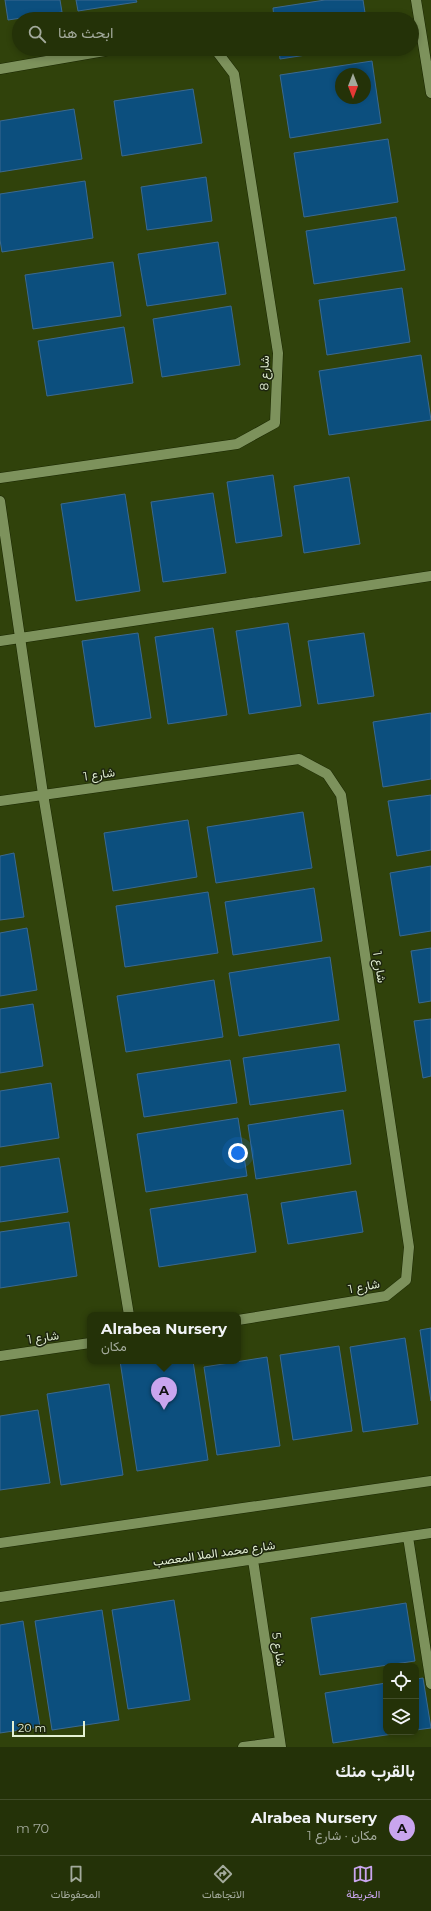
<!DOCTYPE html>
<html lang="ar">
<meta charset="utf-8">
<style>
body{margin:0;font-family:Montserrat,Vazirmatn,sans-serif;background:#2c3a12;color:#f1f3f6;direction:rtl}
.controls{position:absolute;right:12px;bottom:12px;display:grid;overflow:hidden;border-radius:8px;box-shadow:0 2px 6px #0003}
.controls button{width:36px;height:36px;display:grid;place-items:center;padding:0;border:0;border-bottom:1px solid #414d29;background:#243208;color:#f1f3f6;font:20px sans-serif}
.compass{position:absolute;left:335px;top:68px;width:36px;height:36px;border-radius:50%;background:#243208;box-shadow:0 2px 6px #0003;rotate:180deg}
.scale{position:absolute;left:12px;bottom:10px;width:73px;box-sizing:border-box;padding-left:4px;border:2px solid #e3f0d3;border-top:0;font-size:11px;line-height:14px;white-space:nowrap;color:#e3f0d3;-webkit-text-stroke:3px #1d250f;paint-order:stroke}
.you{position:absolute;left:238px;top:1153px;width:14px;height:14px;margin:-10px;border:3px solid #fff;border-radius:50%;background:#1a73e8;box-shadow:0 0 0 6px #1a73e833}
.badge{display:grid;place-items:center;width:26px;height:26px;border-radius:50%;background:#c9a5ee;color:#111;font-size:13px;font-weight:700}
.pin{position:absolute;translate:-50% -33px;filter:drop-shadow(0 1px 2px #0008)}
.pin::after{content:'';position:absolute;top:21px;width:14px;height:12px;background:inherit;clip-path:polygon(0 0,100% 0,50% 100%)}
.popup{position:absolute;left:87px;top:1312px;width:154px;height:52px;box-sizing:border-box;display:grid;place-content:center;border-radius:8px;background:#243208;filter:drop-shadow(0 1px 3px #0005);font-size:13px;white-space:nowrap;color:#a3aa9c}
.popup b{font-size:15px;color:#f1f3f6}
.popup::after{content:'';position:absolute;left:50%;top:100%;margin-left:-8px;border:8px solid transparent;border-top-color:#243208}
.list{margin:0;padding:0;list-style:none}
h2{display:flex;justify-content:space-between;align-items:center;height:52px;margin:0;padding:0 16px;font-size:17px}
h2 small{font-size:13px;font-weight:400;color:#a3aa9c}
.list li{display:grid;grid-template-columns:26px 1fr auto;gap:12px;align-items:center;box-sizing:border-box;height:56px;padding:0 16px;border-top:1px solid #414d29}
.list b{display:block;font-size:15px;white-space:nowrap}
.list p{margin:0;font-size:13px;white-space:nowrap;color:#a3aa9c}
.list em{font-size:13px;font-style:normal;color:#a3aa9c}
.icon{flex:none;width:22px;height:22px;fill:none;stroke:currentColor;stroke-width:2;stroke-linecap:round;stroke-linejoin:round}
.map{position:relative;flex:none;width:431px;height:1747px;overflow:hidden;direction:ltr}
.search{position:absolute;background:#243208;box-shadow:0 2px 6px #0003;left:12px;right:12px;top:12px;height:44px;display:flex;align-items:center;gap:10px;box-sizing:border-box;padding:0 14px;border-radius:22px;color:#a3aa9c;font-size:15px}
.sheet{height:108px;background:#243208}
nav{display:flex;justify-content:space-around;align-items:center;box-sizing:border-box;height:56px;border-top:1px solid #414d29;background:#243208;font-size:11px;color:#a3aa9c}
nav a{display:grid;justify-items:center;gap:2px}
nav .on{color:#c9a5ee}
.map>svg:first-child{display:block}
.building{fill:#0c4f7e;stroke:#3b6990;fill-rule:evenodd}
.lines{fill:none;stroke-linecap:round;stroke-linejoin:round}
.minor-casing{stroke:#1a2700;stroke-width:11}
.minor{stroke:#7d925c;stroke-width:10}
.labels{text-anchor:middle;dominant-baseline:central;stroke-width:3;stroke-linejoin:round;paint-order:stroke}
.street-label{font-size:12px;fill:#e3f0d3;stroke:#1d250f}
</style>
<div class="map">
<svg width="431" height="1747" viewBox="0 0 431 1747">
<rect width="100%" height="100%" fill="#30420b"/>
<path class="building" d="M5,0H60L62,12L8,20Z
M76,0H136L137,2L78,11Z
M325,0H363L366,19H274L273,8Z
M279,49H345L280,59Z
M372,61L381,123L290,138L280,75ZM341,74H365V98H341Z
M193,89L202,143L122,156L114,101Z
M74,109L82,159L0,172V121Z
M388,139L398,202L304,217L294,153Z
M206,177L212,221L147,230L141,187Z
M85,181L93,238L2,252L0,240V194Z
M396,217L405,270L314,284L306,231Z
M218,242L226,294L147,306L138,254Z
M113,262L121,316L33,329L25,275Z
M402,288L410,342L327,355L319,300Z
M231,306L240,365L162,377L153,319Z
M124,327L133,383L47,396L38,341Z
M421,355L431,420L329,435L319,371Z
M273,475L282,536L236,543L227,482Z
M349,477L360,544L304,553L294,486Z
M213,493L226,573L163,582L151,502Z
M125,494L140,591L76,601L61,504Z
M288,623L301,706L249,714L236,631Z
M213,628L227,715L168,724L155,637Z
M138,633L151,718L95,727L82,641Z
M364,633L374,696L318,704L308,641Z
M431,713V779L383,787L373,722Z
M431,795V850L397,856L388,801Z
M303,812L312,868L216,883L207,827Z
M188,820L197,877L113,891L104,833Z
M14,853L24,917L0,920V856Z
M431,866V931L400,936L390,873Z
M314,888L322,941L233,955L225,902Z
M208,892L218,953L125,967L116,906Z
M27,928L37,990L0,996V933Z
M431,948V1001L419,1003L411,951Z
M330,957L339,1020L239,1036L229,973Z
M214,980L223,1037L126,1052L117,996Z
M33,1004L43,1066L0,1073V1009Z
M431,1019V1076L423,1078L414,1021Z
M339,1044L346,1091L250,1105L243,1058Z
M230,1060L237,1103L144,1117L137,1074Z
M51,1083L59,1138L0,1147V1091Z
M343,1110L351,1164L256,1179L248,1125Z
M238,1118L247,1176L146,1192L137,1134Z
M59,1158L68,1212L0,1222V1167Z
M356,1191L363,1232L288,1244L281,1203Z
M247,1194L256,1252L159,1267L150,1209Z
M69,1222L77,1276L0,1288V1232Z
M431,1328V1401L420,1330Z
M405,1338L418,1424L363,1432L350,1347Z
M339,1346L352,1431L293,1440L280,1355Z
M267,1357L280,1446L217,1455L204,1367Z
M120,1361H193L208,1460L137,1471Z
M109,1384L123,1475L61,1485L47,1394Z
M38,1410L50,1483L0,1490V1416Z
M174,1600L190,1700L128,1709L112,1610Z
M406,1603L415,1661L320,1675L311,1618Z
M102,1610L119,1720L52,1730L35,1621Z
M23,1621L40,1727L0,1733V1625Z
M423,1678L431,1728L416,1730V1679Z
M386,1683V1732H406L333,1743L325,1693Z"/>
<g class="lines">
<g class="minor-casing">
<path id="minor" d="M416,0L431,93
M0,69L116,49
M0,478L237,444L275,423L278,353L234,74L215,49
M0,501L43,794L129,1315
M0,641L431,576
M0,801L299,759L327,774L341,795L409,1247L406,1280L386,1296L238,1320
M0,1356L90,1343
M408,1537L431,1684
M0,1543L431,1481
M253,1560L281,1747
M0,1597L431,1533
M243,1747L280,1742"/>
</g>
<use href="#minor" class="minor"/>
</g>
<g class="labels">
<g class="street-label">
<text transform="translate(264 373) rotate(-89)">شارع 8</text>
<text transform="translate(99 774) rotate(-8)">شارع 1</text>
<text transform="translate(380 967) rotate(81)">شارع 1</text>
<text transform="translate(364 1286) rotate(-11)">شارع 1</text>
<text transform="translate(43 1337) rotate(-8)">شارع 1</text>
<text transform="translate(214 1553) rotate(-8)">شارع محمد الملا المعصب</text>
<text transform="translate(279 1649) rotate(81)">شارع 5</text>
</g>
</g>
</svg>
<div class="controls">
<button><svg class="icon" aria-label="locate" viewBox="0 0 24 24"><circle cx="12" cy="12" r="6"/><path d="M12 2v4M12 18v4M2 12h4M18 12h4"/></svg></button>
<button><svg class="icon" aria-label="layers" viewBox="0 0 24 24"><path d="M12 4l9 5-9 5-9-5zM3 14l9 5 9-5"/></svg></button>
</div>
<svg class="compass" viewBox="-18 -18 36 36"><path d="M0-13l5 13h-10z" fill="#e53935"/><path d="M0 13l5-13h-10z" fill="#a3aa9c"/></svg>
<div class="scale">20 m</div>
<div class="you"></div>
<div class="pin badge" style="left:164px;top:1410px">A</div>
<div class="popup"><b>Alrabea Nursery</b>مكان</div>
<div class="search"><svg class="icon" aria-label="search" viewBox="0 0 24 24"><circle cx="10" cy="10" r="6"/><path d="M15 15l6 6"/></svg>ابحث هنا</div>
</div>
<section class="sheet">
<h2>بالقرب منك<small></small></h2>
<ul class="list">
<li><span class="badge">A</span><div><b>Alrabea Nursery</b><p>مكان · شارع 1</p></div><em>70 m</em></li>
</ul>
</section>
<nav>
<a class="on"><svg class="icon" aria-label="map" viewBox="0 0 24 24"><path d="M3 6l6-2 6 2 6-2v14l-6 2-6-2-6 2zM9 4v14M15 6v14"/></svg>الخريطة</a>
<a><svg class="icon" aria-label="directions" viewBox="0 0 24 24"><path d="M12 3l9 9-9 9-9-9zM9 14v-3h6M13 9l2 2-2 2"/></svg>الاتجاهات</a>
<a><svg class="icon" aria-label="saved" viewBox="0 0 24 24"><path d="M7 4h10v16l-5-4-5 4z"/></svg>المحفوظات</a>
</nav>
